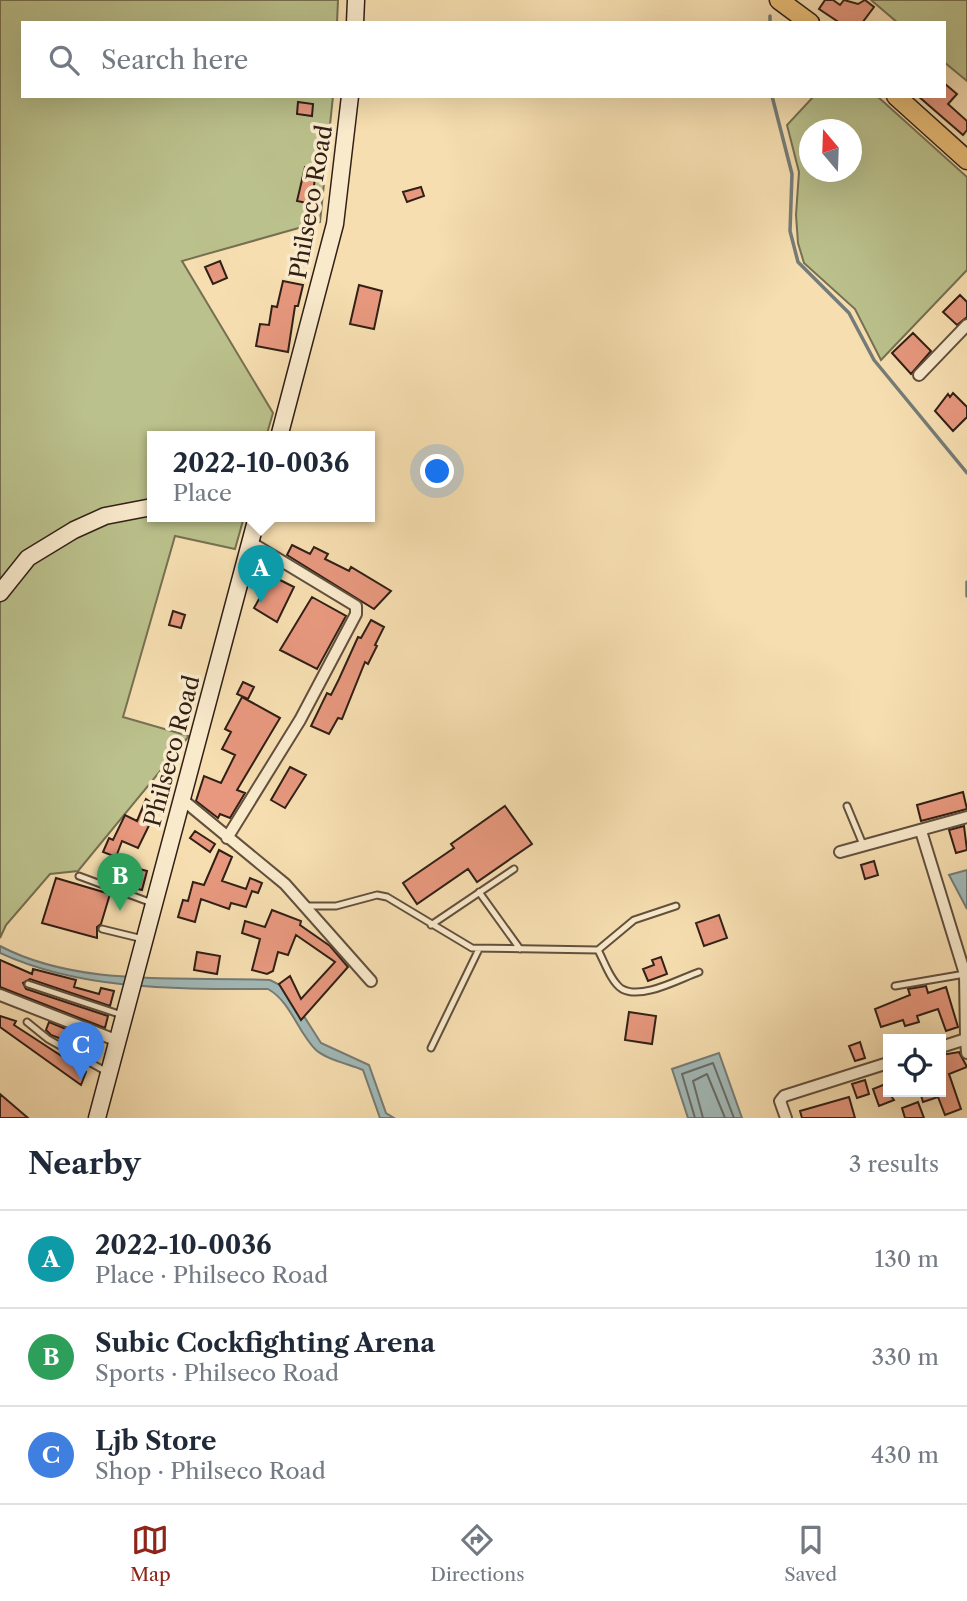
<!DOCTYPE html>
<meta charset="utf-8">
<style>
body{margin:0;font-family:"Libre Caslon Text",serif;background:#f6f6f7;color:#1f2937}
.controls{position:absolute;right:21px;bottom:21px;display:grid;overflow:hidden;border-radius:0px;box-shadow:0 7px 28px #0002}
.controls button{width:63px;height:63px;display:grid;place-items:center;padding:0;border:0;border-bottom:2px solid #e0e1e3;background:#fff;color:#1f2937;font:35px sans-serif}
.compass{position:absolute;left:799px;top:119px;width:63px;height:63px;border-radius:50%;background:#fff;box-shadow:0 7px 28px #0002;rotate:341deg}
.you{position:absolute;left:438px;top:472px;width:24px;height:24px;margin:-18px;border:5px solid #fff;border-radius:50%;background:#1a73e8;box-shadow:0 0 0 10px #1a73e833}
.badge{display:grid;place-items:center;width:46px;height:46px;border-radius:50%;background:#8f2418;color:#fff;font-size:23px;font-weight:700}
.pin{position:absolute;translate:-50% -58px;filter:drop-shadow(0 2px 4px #0008)}
.pin::after{content:'';position:absolute;top:37px;width:24px;height:21px;background:inherit;clip-path:polygon(0 0,100% 0,50% 100%)}
.popup{position:absolute;left:147px;top:431px;width:228px;height:91px;box-sizing:border-box;display:grid;place-content:center;border-radius:0px;background:#fff;filter:drop-shadow(0 2px 5px #0005);font-size:23px;white-space:nowrap;color:#747a83}
.popup b{font-size:26px;color:#1f2937}
.popup::after{content:'';position:absolute;left:50%;top:100%;margin-left:-14px;border:14px solid transparent;border-top-color:#fff}
.list{margin:0;padding:0;list-style:none}
h2{display:flex;justify-content:space-between;align-items:center;height:91px;margin:0;padding:0 28px;font-size:30px}
h2 small{font-size:23px;font-weight:400;color:#747a83}
.list li{display:grid;grid-template-columns:46px 1fr auto;gap:21px;align-items:center;box-sizing:border-box;height:98px;padding:0 28px;border-top:2px solid #e0e1e3}
.list b{display:block;font-size:26px;white-space:nowrap}
.list p{margin:0;font-size:23px;white-space:nowrap;color:#747a83}
.list em{font-size:23px;font-style:normal;color:#747a83}
.icon{flex:none;width:38px;height:38px;fill:none;stroke:currentColor;stroke-width:2;stroke-linecap:round;stroke-linejoin:round}
.map{position:relative;flex:none;width:967px;height:1118px;overflow:hidden}
.search{position:absolute;background:#fff;box-shadow:0 7px 28px #0002;left:21px;right:21px;top:21px;height:77px;display:flex;align-items:center;gap:18px;box-sizing:border-box;padding:0 24px;border-radius:0px;color:#747a83;font-size:26px}
.sheet{height:385px;background:#fff}
nav{display:flex;justify-content:space-around;align-items:center;box-sizing:border-box;height:98px;border-top:2px solid #e0e1e3;background:#fff;font-size:19px;color:#747a83}
nav a{display:grid;justify-items:center;gap:4px}
nav .on{color:#8f2418}
.map>svg:first-child{display:block}
.green{fill:#bbc18c;stroke:#767052;stroke-width:2;fill-rule:evenodd}
.water{fill:#a2b9b7;stroke:#757c77;stroke-width:2}
.lines{fill:none;stroke-linecap:round;stroke-linejoin:round}
.shore{stroke:#6a6c67;stroke-width:2}
.stream{stroke:#757c77;stroke-width:3.5}
.building{fill:#e7987e;stroke:#312017;stroke-width:2}
.lane-casing{stroke:#62503d;stroke-width:9}
.street-casing{stroke:#62503d;stroke-width:14}
.secondary-casing{stroke:#312017;stroke-width:19}
.primary-casing{stroke:#312017;stroke-width:21}
.lane{stroke:#f9eacc;stroke-width:5}
.street{stroke:#f9eacc;stroke-width:10}
.secondary{stroke:#f9eacc;stroke-width:16}
.primary{stroke:#ebbf78;stroke-width:18}
.labels{text-anchor:middle;dominant-baseline:central;stroke-width:7;stroke-linejoin:round;paint-order:stroke}
.street-label{font-size:23px;fill:#312017;stroke:#f9eacc}
</style>
<div class="map">
<svg width="967" height="1118" viewBox="0 0 967 1118">
<rect width="100%" height="100%" fill="#f6deb0"/>
<filter id="stains"><feTurbulence type="fractalNoise" baseFrequency=".00286" numOctaves="4"/><feColorMatrix values="0 0 0 0 .2 0 0 0 0 .09 0 0 0 0 .02 0 0 0 .5 -.17"/></filter>
<radialGradient id="worn" r=".72"><stop offset=".6" stop-color="#630" stop-opacity="0"/><stop offset="1" stop-color="#630" stop-opacity=".3"/></radialGradient>
<path class="green" d="M0,0H338L337,23H23V96H333L320,222L182,261L273,413L266,437H152V517H244L235,549L175,536L123,717L189,736L78,871L50,874L6,925L0,938Z
M871,0H967V81L944,62V23H898Z
M814,96H877L967,177V270L881,360L855,309L804,263L798,243L796,215L799,172L787,125ZM810,130H852V172H810Z"/>
<path class="water" d="M967,870V909L949,875Z
M0,946C80,988 183,976 270,980L286,988L321,1043L369,1065L386,1113L394,1118H380L363,1070C349,1064 327,1060 316,1050C297,1031 291,1002 268,989C179,989 82,991 0,953Z
M719,1053L742,1118H688L672,1069Z"/>
<g class="lines">
<path class="shore" d="M695,1118L682,1074L713,1063L734,1118
M703,1118L693,1081L707,1074L725,1118"/>
<path class="stream" d="M770,16V23
M772,96L792,174L790,231L798,262L849,313L874,360L967,473
M967,582V596"/>
</g>
<path class="building" d="M825,0H833L840,5L844,0L858,4L865,0L874,7L862,23H840L819,9Z
M944,83L957,94L948,104L967,121V130L963,135L918,96H944Z
M298,102L313,104L312,116L297,114Z
M305,167L316,168L312,204L297,201Z
M421,187L424,196L407,202L403,192Z
M220,261L227,278L213,284L205,267Z
M283,281L303,285L298,306H295L288,352L256,346L260,324L269,325L272,306L277,307Z
M359,285L382,291L374,329L350,324Z
M960,295L967,302V317L957,325L943,312Z
M913,333L931,351L911,374L892,353Z
M953,393L967,407V417L953,431L935,411L948,394L950,397Z
M292,545L310,554L314,547L328,554L325,559L349,571L351,567L391,591L374,609L287,555Z
M272,576L294,587L277,622L254,608Z
M312,597L346,616L317,669L280,650Z
M173,611L185,615L181,628L169,625Z
M371,620L384,627L375,645L377,646L368,664L365,662L342,719L338,718L329,734L311,726L327,693L331,695L339,679L358,637L361,638Z
M243,682L254,687L248,699L237,694Z
M242,697L280,718L237,790L245,793L230,818L220,814L218,818L196,801L204,776L221,783L235,755L222,749L231,732L225,729Z
M290,767L306,775L285,808L271,800Z
M963,792L967,809L921,821L917,805Z
M146,799L158,807L138,848L122,841L116,857L103,852L109,838L113,840L125,815L137,821Z
M505,806L532,844L477,882L468,869L417,904L403,883L454,848L451,844Z
M964,826L967,850L956,853L949,830Z
M195,831L215,844L210,852L190,838Z
M219,850L232,857L222,881L246,889L250,878L262,883L258,893L252,891L246,907L231,903L229,909L201,899L195,922L178,917L183,900L188,901L193,882L204,885Z
M874,861L878,875L865,879L861,865Z
M132,867L147,871L142,890L126,886Z
M56,878L110,894L101,924L97,927V938L42,923Z
M272,910L301,921L300,925L330,946L348,967L301,1020L279,984L290,976L301,999L335,962L296,935L288,955L278,952L273,971L267,974L252,970L260,939L242,933L245,921L265,927Z
M719,915L727,938L704,946L696,923Z
M197,952L220,956L217,974L194,970Z
M661,957L667,974L648,981L643,969L654,965L652,960Z
M0,960L32,974L33,969L76,980L74,987L99,994L101,988L114,991L110,1006L30,979L23,983L26,989L108,1016L105,1028L0,987Z
M926,986L928,993L946,987L958,1027L946,1031L938,1009L917,1016L919,1022L905,1026L903,1020L881,1027L875,1009L910,995L908,989Z
M629,1012L656,1016L652,1044L625,1040Z
M0,1016L16,1021L14,1025L86,1072L81,1085L0,1027Z
M49,1022L83,1036L79,1046L51,1035L46,1030Z
M860,1042L865,1058L855,1061L849,1046Z
M959,1052L967,1067L949,1074L961,1109L945,1115L938,1097L923,1102L920,1092H941V1055Z
M865,1080L869,1094L857,1098L852,1084Z
M888,1083V1092L894,1100L879,1106L873,1089Z
M0,1094L28,1118H0Z
M849,1097L855,1118H802L800,1111Z
M918,1102L924,1118H905L902,1108Z"/>
<g class="lines">
<g class="lane-casing">
<path id="lane" d="M847,806L864,847
M79,876L152,903
M479,892L520,949
M307,906H336L377,895L387,897L472,948L598,950C604,961 611,982 622,989C642,1000 679,979 699,972
M431,925L514,869
M102,929L143,939
M598,950L634,920L676,906
M28,984L122,1015
M895,986L965,974
M27,1022L48,1039L107,1072
M431,1048L479,949"/>
</g>
<g class="street-casing">
<path id="street" d="M919,375L967,325
M183,800L285,884L371,981
M921,831L965,974L966,1039
M227,838L300,720L356,614V606L250,542
M840,852L967,817
M0,995L118,1041
M941,1047L966,1039L967,1053
M786,1118L780,1101L784,1096L888,1063"/>
</g>
<g class="secondary-casing">
<path id="secondary" d="M355,23L356,0
M279,437L335,224L350,96
M0,593L28,558L74,530L105,516L152,507
M97,1118L257,517"/>
</g>
<g class="primary-casing">
<path id="primary" d="M779,0L810,23
M896,96L967,160"/>
</g>
<use href="#lane" class="lane"/>
<use href="#street" class="street"/>
<use href="#secondary" class="secondary"/>
<use href="#primary" class="primary"/>
</g>
<g class="labels">
<g class="street-label">
<text transform="translate(311 202) rotate(-80)">Philseco Road</text>
<text transform="translate(172 751) rotate(-75)">Philseco Road</text>
</g>
</g>
<rect width="100%" height="100%" filter="url(#stains)"/>
<rect width="100%" height="100%" fill="url(#worn)"/>
</svg>
<div class="controls">
<button><svg class="icon" aria-label="locate" viewBox="0 0 24 24"><circle cx="12" cy="12" r="6"/><path d="M12 2v4M12 18v4M2 12h4M18 12h4"/></svg></button>
</div>
<svg class="compass" viewBox="-18 -18 36 36"><path d="M0-13l5 13h-10z" fill="#e53935"/><path d="M0 13l5-13h-10z" fill="#747a83"/></svg>
<div class="you"></div>
<div class="pin badge" style="left:261px;top:603px;background:#0f9aa8">A</div>
<div class="popup"><b>2022-10-0036</b>Place</div>
<div class="pin badge" style="left:120px;top:911px;background:#2e9e5b">B</div>
<div class="pin badge" style="left:81px;top:1080px;background:#3f7fe0">C</div>
<div class="search"><svg class="icon" aria-label="search" viewBox="0 0 24 24"><circle cx="10" cy="10" r="6"/><path d="M15 15l6 6"/></svg>Search here</div>
</div>
<section class="sheet">
<h2>Nearby<small>3 results</small></h2>
<ul class="list">
<li><span class="badge" style="background:#0f9aa8">A</span><div><b>2022-10-0036</b><p>Place · Philseco Road</p></div><em>130 m</em></li>
<li><span class="badge" style="background:#2e9e5b">B</span><div><b>Subic Cockfighting Arena</b><p>Sports · Philseco Road</p></div><em>330 m</em></li>
<li><span class="badge" style="background:#3f7fe0">C</span><div><b>Ljb Store</b><p>Shop · Philseco Road</p></div><em>430 m</em></li>
</ul>
</section>
<nav>
<a class="on"><svg class="icon" aria-label="map" viewBox="0 0 24 24"><path d="M3 6l6-2 6 2 6-2v14l-6 2-6-2-6 2zM9 4v14M15 6v14"/></svg>Map</a>
<a><svg class="icon" aria-label="directions" viewBox="0 0 24 24"><path d="M12 3l9 9-9 9-9-9zM9 14v-3h6M13 9l2 2-2 2"/></svg>Directions</a>
<a><svg class="icon" aria-label="saved" viewBox="0 0 24 24"><path d="M7 4h10v16l-5-4-5 4z"/></svg>Saved</a>
</nav>
